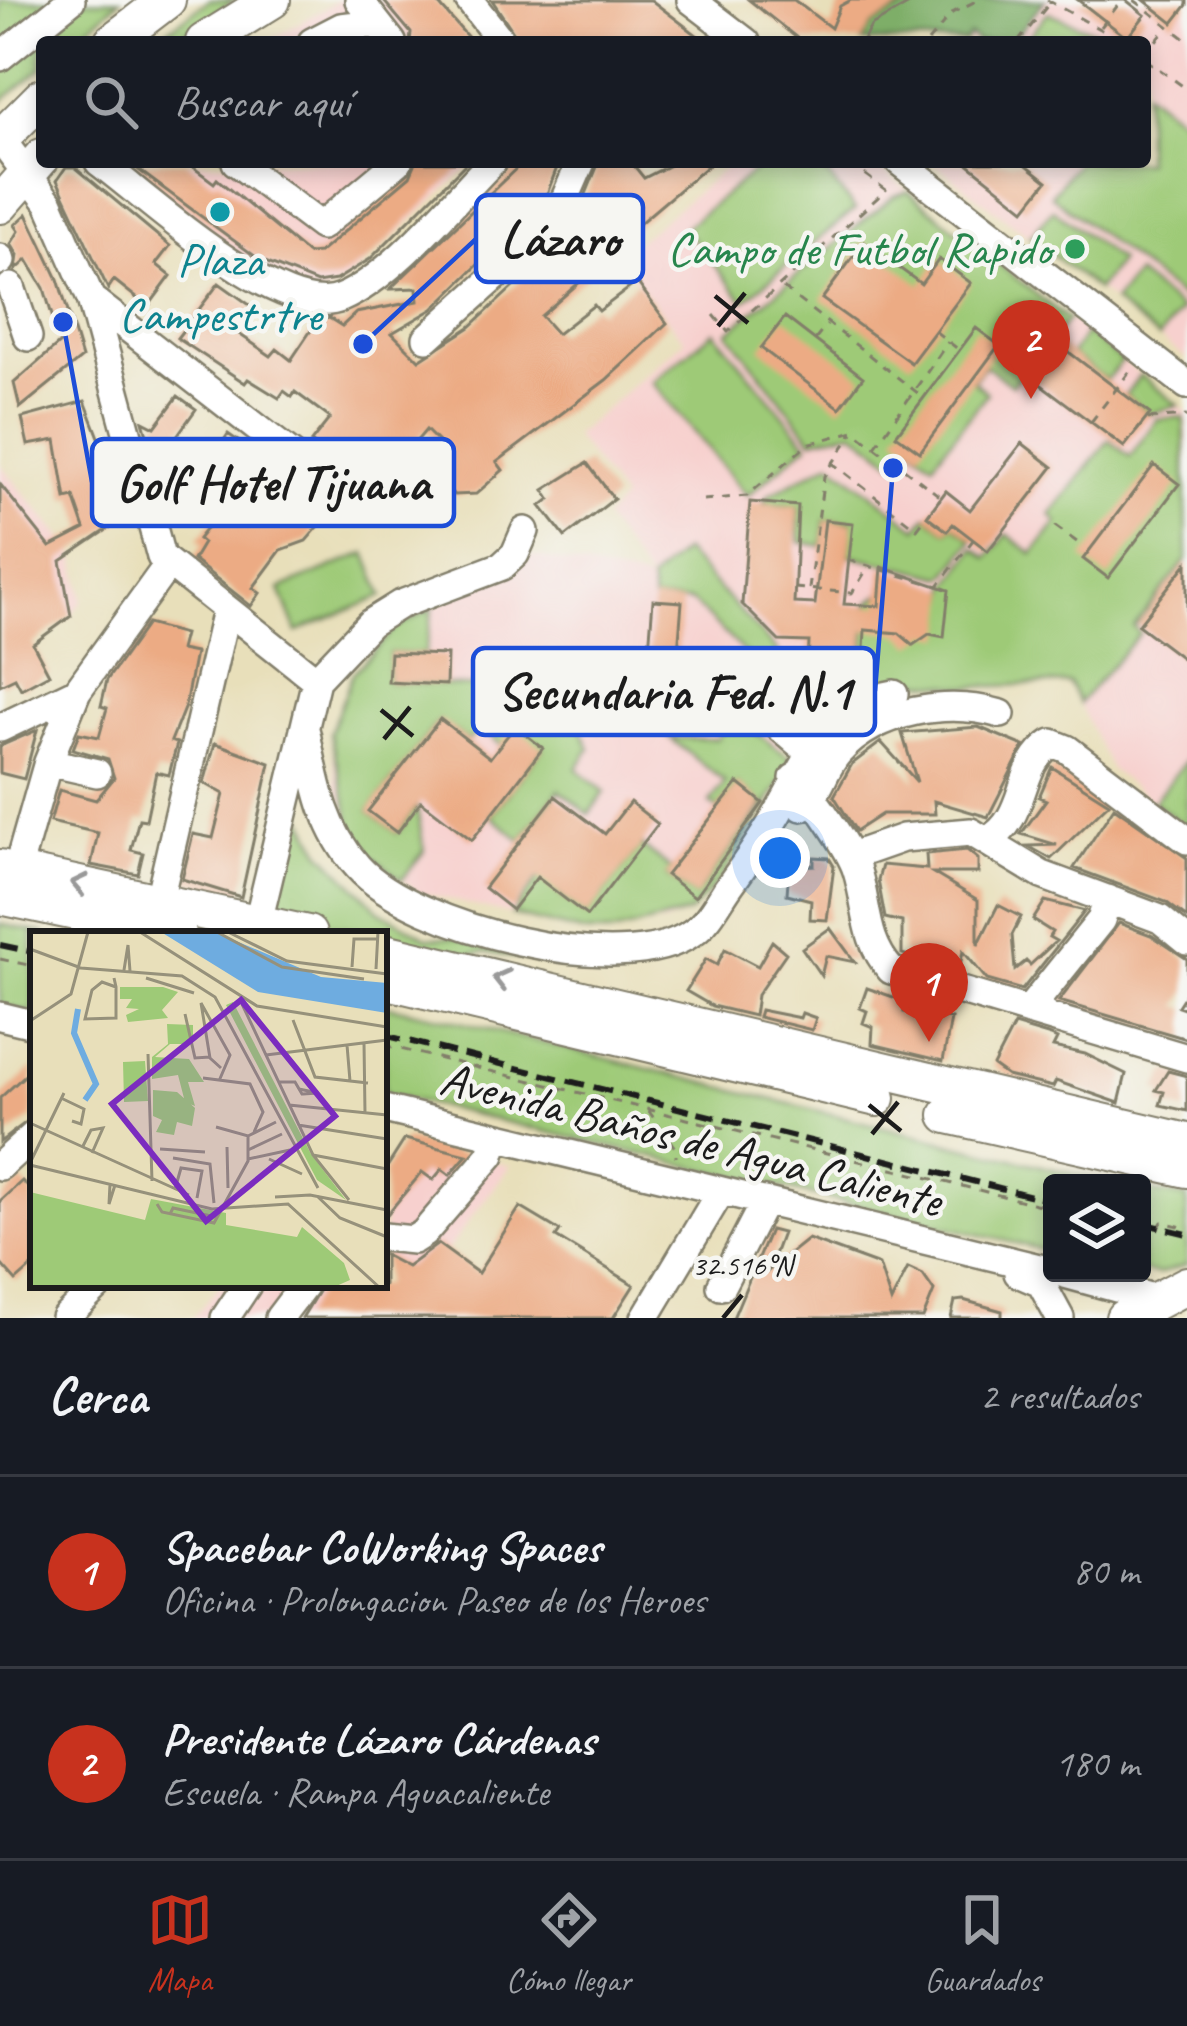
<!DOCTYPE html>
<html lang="es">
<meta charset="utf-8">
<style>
body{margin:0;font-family:Caveat,sans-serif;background:#242831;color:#f1f3f6}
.controls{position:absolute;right:36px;bottom:36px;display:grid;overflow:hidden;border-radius:12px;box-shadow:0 6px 18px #0003}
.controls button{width:108px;height:108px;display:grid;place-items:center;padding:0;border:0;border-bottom:3px solid #363941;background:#171b24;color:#f1f3f6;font:60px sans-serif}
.you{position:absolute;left:780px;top:858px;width:42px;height:42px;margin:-30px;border:9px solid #fff;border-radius:50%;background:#1a73e8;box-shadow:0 0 0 18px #1a73e833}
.badge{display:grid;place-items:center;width:78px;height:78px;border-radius:50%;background:#c8321e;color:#fff;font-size:39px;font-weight:700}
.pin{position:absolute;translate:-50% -99px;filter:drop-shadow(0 3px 6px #0008)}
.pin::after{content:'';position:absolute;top:63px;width:42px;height:36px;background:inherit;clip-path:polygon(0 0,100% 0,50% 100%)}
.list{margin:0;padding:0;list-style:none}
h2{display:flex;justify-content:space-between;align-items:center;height:156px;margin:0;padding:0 48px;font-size:51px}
h2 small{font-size:39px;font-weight:400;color:#9ea1a6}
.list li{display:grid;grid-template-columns:78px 1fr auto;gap:36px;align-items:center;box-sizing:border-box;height:192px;padding:0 48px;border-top:3px solid #363941}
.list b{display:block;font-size:45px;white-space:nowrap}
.list p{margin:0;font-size:39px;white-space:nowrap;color:#9ea1a6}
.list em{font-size:39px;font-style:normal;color:#9ea1a6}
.icon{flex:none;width:66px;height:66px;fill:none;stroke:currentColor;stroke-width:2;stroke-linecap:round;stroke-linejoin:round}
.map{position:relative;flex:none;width:1187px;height:1318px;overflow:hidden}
.search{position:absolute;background:#171b24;box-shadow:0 6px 18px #0003;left:36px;right:36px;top:36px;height:132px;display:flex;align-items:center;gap:30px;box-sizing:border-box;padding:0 42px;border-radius:12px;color:#9ea1a6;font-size:45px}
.sheet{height:540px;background:#171b24}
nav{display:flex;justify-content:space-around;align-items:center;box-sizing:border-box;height:168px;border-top:3px solid #363941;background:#171b24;font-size:33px;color:#9ea1a6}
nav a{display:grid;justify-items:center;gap:6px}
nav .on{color:#c8321e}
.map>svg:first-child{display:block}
.built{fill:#f7d0ce}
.green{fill:#9eca77;stroke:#5d734a;stroke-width:3}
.forest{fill:#7eae68;stroke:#4d6542;stroke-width:3}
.building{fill:#ecab84}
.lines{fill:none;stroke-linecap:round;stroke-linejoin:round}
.minor-casing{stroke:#827e6b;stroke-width:32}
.major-casing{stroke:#827e6b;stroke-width:40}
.path{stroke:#827e6b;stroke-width:3;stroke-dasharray:9 9;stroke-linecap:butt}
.minor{stroke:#fff;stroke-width:27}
.major{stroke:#fff;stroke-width:36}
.rail{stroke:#1c1c1c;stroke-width:6;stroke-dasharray:18 9;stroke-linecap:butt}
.oneway{stroke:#999}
.ticks{fill:none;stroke:#1c1c1c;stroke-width:4.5}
.culture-dot{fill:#0f9aa8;stroke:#f6f6f2;stroke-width:4.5}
.leisure-dot{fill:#2e9e5b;stroke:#f6f6f2;stroke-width:4.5}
.labels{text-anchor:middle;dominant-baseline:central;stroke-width:9;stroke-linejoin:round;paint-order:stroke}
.leisure-label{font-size:48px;fill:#27864d;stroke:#f6f6f2;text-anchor:end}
.culture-label{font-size:48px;fill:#0d838f;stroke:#f6f6f2}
.street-label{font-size:48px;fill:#1c1c1c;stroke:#f6f6f2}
.inset-river{fill:none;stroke:#6eace0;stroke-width:6}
.inset-road{fill:none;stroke:#96917b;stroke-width:3}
.view{fill:#7b2cbf;fill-opacity:0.15;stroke:#7b2cbf;stroke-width:6}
.inset-edge{fill:none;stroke:#1c1c1c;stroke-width:6}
.ticks-label{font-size:30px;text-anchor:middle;fill:#1c1c1c;stroke:#f6f6f2;stroke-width:9;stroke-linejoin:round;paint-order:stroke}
.leader{fill:none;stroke:#1d4ed8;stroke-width:4.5}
.callout-dot{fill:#1d4ed8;stroke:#f6f6f2;stroke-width:4.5}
.callout{fill:#f6f6f2;stroke:#1d4ed8;stroke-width:4.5}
.callout-label{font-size:51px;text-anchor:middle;font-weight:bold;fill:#1c1c1c}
</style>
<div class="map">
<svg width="1187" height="1318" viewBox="0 0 1187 1318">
<rect width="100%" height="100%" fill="#f6f6f2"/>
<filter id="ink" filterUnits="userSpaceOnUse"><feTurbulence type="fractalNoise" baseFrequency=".00833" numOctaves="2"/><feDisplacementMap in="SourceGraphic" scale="24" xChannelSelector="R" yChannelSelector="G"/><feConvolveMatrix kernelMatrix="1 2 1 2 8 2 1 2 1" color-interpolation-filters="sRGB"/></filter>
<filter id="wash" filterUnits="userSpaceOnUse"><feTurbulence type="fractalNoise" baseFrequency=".004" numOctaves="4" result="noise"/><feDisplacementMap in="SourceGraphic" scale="48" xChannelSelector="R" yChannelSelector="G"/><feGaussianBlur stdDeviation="2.7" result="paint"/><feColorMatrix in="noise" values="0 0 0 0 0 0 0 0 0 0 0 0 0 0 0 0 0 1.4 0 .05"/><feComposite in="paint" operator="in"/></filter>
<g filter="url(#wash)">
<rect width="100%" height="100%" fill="#e8dfba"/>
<path class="built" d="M339,0H435L472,42H267Z
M919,0H1187V359L933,162H1145V42H862Z
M120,162H475L347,281L321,296L275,285Z
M732,162H872L1187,412V828L1110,769L1069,683L969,687L903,680L809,685L781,751L794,761L778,792L690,913L665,923L586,933L418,892L356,844L337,789L330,733L353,673L397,627L530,555L649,581L604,519L622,499L574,436L685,340L617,258Z
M0,464L74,552L83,600L71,616L0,652Z
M440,1149L510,1166L397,1318H193L220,1285H384V1218Z"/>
<path class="green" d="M0,0H120L72,42H42V68L0,103Z
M209,0H235L172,42H151Z
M1048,12L1106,36L1113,42H1024Z
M1145,91L1187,124V303L1051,195L1077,162H1145Z
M765,162H817L855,209L744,301L684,228Z
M908,191L1068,320L1012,385L985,365L973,381L987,393L933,463L911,446L897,464L854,431L812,439L728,332L894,196Z
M1053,209L1119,261L1097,290L1030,237Z
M1136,274L1181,310L1159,338L1113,302Z
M714,331L808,444L747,496L652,382Z
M1086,333L1122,361L1106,380L1071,354Z
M1140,375L1178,405L1150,414L1125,395Z
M1184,417L1187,559L1134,627L1140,633L1079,703L1069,683L969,687L903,680L864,682L867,605L880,594L947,599L949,585L975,548L988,558L1007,534L1033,554L1058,522L1051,515L1109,440L1130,457L1157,419Z
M831,462L917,528L927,516L947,531L953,524L973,540L945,577L849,555L852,522L825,520L822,546L800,542L798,506L763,503L769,495Z
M683,551L778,652L771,665L754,662L692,602L653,600L650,581Z
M366,553L383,596L297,632L280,589Z
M433,608L425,654L390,653L388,682L590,693L588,719L581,728L590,749L577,769L605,792L589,814L559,790L521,840L491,816L543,748L501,745L481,728L468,741L439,720L369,811L397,833L417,807L424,851L402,880L356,844L330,733L353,673L397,627Z
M721,706L794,761L722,877L690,913L613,933H586L512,915L553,858L573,874L559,894L587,915L641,845L671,869L667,876L695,896L765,805L738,784L718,809L710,803L725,782L670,738L719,739Z
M1187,759V828L1153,802Z
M302,814L320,850L379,910L428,938L454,937L566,967L484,952L462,956L384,939V934L272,915Z
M0,924L46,934H33V1013L0,1006Z
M384,1005L443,1018L1110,1183H1052V1252L384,1093Z
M1142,1191L1187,1198V1265L1159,1274L1142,1271Z"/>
<path class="forest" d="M919,0H1045L1011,42H977L970,36L965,42H862L871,26Z"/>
<g id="blocks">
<path class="building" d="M383,0H435L472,42H410L411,33Z
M492,0H651L706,42H520Z
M749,0H794L831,28L840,6L851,0H916L871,26L862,42H802Z
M1078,0H1126L1145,15L1127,38Z
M1144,0H1187V5L1173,23Z
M128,162H186L214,183L217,179L308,254L319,253L410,176L416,162H467L370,259L336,280L317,283L260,260Z
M523,162H559L545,199L433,309L392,333L419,360L470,327L567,237L586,214L580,209L599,162H631L644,178L676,162H712L634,228L629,221L594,242L605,260L541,316L557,334L594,305L599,311L637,282L667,323L606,380L497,462L503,470L476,494L454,495L431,471L450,454L426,430L379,485L350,463L345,468L311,442L330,418L295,392L292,397L284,391L279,398L248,379L245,383L177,338L219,283L254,308L236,332L271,356L277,349L291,360L318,320L329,318L342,326L356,313L418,301L417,288L390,289Z
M966,162H1023L1047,181L1025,209Z
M66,167H75L170,246L156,264L171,276L148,307L114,280L108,289L57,180Z
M27,214L58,279L82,358L20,408L14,383L60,343L44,288L27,260L16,270L18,255L11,244L19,231L15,225Z
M864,242L921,284L939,259L971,283L911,363L822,299Z
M785,317L863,377L840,408L761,348Z
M976,328L999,345L920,452L896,435Z
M1049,337L1150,414L1124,447L1023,371Z
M178,396L196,409L156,465L143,421L155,427Z
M85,401L129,515L61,561L71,616L33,644L49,674L21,689L15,678L0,685V484L50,547L85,529L74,497L66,499L56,440L28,445L22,418Z
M228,434L307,489L323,506L317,512L325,519L306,541L281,550L253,588L260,593L251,606L193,560L203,543L198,539L239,487L211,460Z
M1022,443L1053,467L988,551L953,524L947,531L927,516L946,491L970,510Z
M587,463L614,499L565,537L541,506L550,499L544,490Z
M1154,465L1179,484L1108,578L1083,559Z
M750,502L798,506L794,603L815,604L825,520L853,523L844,604L879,606L882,567L949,590L944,637L929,634L913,645L899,633L865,630L863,667L808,664L809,642L779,641L742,604Z
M1187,563V662L1138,625Z
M653,600L682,602L674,701L708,703L706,731L595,723L602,670L647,674Z
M147,624L184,634L180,650L195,653L185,706L171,741L177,743L169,775L156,772L146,820L139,819L131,850L143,853L138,874L91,865L98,833L50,822L59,790L96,800L114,778L108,759L73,749L79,733L99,737L107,708L101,706L107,680Z
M390,653L447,655L446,685L388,682Z
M440,719L490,758L515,726L543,748L472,840L421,801L397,833L368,811Z
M978,727L1024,746L988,817L934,801L935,814H882L856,831L834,796L852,764L881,742L917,782L902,733Z
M37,730L24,779L0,773V746Z
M215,743L270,763L241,897L182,879L193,834L213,838L224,794L204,783Z
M1052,767L1109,803L1051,859L1028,846L1057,845L1021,834L1046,800L1039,797Z
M738,783L763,803L695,897L666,875Z
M555,796L605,834L630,802L658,824L587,916L537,877L512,910L484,888Z
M1114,807L1187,858V918L1166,902L1074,868Z
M967,850L978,859V873H933L978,900V945L998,905L1021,917L1012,935L1015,970L1026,961L1030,965L1056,941L1049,937L1052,932L1033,920L1045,901L1085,911L1022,990L987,980L963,951L959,971L902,954V922L885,918L878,880L882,865L927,869L926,854Z
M814,857L829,858L834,866L827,920L810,919L811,900L787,894L789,867L814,865Z
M1119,923L1151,935L1187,959V992L1178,1006L1187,1009V1039L1059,1001Z
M830,928L855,962L826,956L821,976L802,948Z
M772,941L786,953L757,995L754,1016L712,1006L686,991L706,959L717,965L725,949L758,966Z
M867,988L905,1001L904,1012L951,1019L943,1061L872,1044L873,1027L863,1023L867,1011L860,1008Z
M760,1010L800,1018L802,1013L816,1018L812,1030L758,1017Z
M1014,1025L1051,1036L1057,1039L1053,1047L1085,1054L1126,1074L1119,1103L1056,1081L1053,1087L1007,1076L993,1066Z
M33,1068V1117L0,1142V1098Z
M1168,1071L1187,1076V1111L1160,1105L1164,1092L1156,1090Z
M405,1139L467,1155L450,1175L442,1169L433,1180L422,1172L384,1218V1172Z
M22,1181L33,1192V1266L16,1281L0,1263V1201Z
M520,1207L560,1231L556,1237L634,1285L613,1318H302L322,1285H384V1255L407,1267L438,1244L478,1273Z
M770,1230L782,1233L768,1271L808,1239L879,1265L891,1302L908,1268L923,1275L934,1291L923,1318H733Z
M963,1300L1002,1311V1318H951L955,1301Z"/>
</g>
</g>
<g filter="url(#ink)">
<use href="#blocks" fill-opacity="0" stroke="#827e6b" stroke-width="3"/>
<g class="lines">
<g class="minor-casing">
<path id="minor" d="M359,0L392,42
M469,0L502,42
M691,0L746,42
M312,42L341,27L374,23
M0,57L71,0
M0,138L49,203L91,299L161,557L316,680
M99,162C148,198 282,323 341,298C393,276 452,202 492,162
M236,162L321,226L398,162
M900,162L1187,385
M0,258L1,261
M11,287L28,337
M91,299L350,500
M427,338L554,224L581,162
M702,661L809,752
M0,728L77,691
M306,733C316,783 323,828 358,867C412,927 624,983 693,932C708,922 717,904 727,889C743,867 759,844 773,821C806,768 823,706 894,694
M48,762L97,773
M794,778C810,790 851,851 857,871C868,906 864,940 891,970L1187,1058
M802,807C821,793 823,769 839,752C878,709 948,699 1001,714
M988,840C1029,817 1015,767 1052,743L1067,749L1187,840
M863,852L903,838L971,832L1042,875L1160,919L1187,941
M17,871L48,762L77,691L167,566
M159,900L226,610
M258,922L316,680L370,623L399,605L502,566L515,554L525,531
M1028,1011L1101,920L1108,899
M0,1016L33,1024
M384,1109L1052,1271
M0,1166L33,1136
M384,1237L413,1240L424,1233L491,1155L496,1138
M1018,1273L1041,1283L1060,1318
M1061,1273L1157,1299
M721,1286L765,1201
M65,1318L99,1285
M225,1318L247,1285
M279,1318L304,1285
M645,1318L721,1191"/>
</g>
<g class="major-casing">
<path id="major" d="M112,42L167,0
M204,42L272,0
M0,139L42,97
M0,205L42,157
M0,868L308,934
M0,896L178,934
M384,952L1187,1142
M384,980L877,1098
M948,1115L1187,1169
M1124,1318L1187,1285"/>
</g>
<path class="path" d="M1047,0L1123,42
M1134,0L1187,40
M1101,27L1122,0
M928,42L952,13L978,0
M1018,42L1052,0
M1145,55L1166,28
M1145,59L1184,87
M783,288L924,398
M714,315L728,332L886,190L848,162
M935,331L959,350
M815,340L827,325
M1091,422L1130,371
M1111,437L1124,447L1146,419L1187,416
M875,447L948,342
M831,462L917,529L940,499
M703,500L747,496L808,444L854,431L941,497L946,491
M1055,526L1081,545
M848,560L938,586L973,540
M794,588L852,593L869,566
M809,589L824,476L853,433
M0,959L33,966
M384,1045L1052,1208
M648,1110L676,1149V1157
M1142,1230L1155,1233L1162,1222L1187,1228
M1142,1241L1153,1234"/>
<use href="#minor" class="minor"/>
<use href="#major" class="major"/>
<path class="rail" d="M0,945L33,952
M384,1035L1052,1201
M1142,1223L1187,1234"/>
</g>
<defs><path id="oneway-chevron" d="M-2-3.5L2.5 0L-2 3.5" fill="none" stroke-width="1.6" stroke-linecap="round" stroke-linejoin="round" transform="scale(3)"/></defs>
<g class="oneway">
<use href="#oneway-chevron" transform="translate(79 884) rotate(-168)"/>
<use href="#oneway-chevron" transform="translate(501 979) rotate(-166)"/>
</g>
</g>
<path class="ticks" d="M715,296L748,323M718,326L745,293M381,710L413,736M384,739L410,707M869,1105L901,1131M872,1134L898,1102M723,1318L742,1295"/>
<circle class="culture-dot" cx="220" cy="212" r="12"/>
<circle class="leisure-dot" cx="1075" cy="249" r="12"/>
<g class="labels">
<g class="leisure-label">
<text x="1051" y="249">Campo de Futbol Rapido</text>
</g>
<g class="culture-label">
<text x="220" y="260">Plaza<tspan x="220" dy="55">Campestrtre</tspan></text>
</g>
<g class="street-label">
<text transform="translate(691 1139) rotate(14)">Avenida Baños de Agua Caliente</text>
</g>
</g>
<g transform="translate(30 931)">
<rect width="357" height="357" fill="#e8dfba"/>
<path d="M90,56H133L148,61L132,79L138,87L98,91L96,84L109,78L96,77L102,68H90ZM203,71L281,223L316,269L287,249L196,74ZM137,93L163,94V113H140L125,126L159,128L174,151H158L165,175L155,171L148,144L122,148V126L138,113ZM115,130L118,170L94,171L93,131ZM123,159L147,161L165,177L162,195L147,191L144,204L126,201L132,189L123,185ZM0,261L115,289L121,268L196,282V294L267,306L272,296L314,332L320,349L304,356H0Z" fill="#9eca77"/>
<path d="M131,1H185L291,46L357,52V82L228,61Z" fill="#6eace0"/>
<path class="inset-river" d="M48,78L44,102L66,153L55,169"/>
<path class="inset-road" d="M110,1L227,75L357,96M187,1L252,36L334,48M198,1L257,30L357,43M0,18L51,37L152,45L185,66L288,257M322,36L324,8H348M346,38L348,1M94,39L98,14L100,40M84,47L86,56V87L55,88L62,59L72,51L86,56M116,47L164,62M212,73L283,224L319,269M155,83L165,127L180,126M263,89L285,146L338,152M0,90L41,63L58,1M334,112L335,182M317,114L320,150M118,123L122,250M236,124L357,109M173,147L220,153L233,181L224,201M189,150L200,124L171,72L180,127L191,137M248,151H265L272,163H273L288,162L269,158M31,167L54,178L51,193L42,190M259,174L357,184M0,192L159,264M268,194L357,208M186,196L218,205L246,191M197,216L198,257M52,217L61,199L73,197L62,222M130,218L175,221M218,219L252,203M283,224L357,238M143,227L180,233L184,272M218,228L260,219M239,228L272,243M0,232L34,162M0,234L182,278L258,273L349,356M80,253L79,273L85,254M145,258L151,237L172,240L167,267M287,265L310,287L357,306M245,266L280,264L357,279M127,273L132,281L184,292L218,230V205M140,283L143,277L186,286"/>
<path class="view" d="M211,69L305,185L176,290L82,173Z"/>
<rect width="357" height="357" class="inset-edge"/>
</g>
<g class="ticks-label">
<text x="742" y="1275">32.516°N</text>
</g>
<path class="leader" d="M363 344L476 239M63 322L92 482M893 468L875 691"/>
<g class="callout-dot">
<circle cx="363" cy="344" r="12"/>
<circle cx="63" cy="322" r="12"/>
<circle cx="893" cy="468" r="12"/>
</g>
<g class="callout">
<rect x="476" y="195" width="167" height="87" rx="12"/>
<rect x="92" y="439" width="362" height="87" rx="12"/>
<rect x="473" y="648" width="402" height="87" rx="12"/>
</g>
<g class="callout-label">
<text x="560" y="256">Lázaro</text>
<text x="273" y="500">Golf Hotel Tijuana</text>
<text x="674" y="709">Secundaria Fed. N.1</text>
</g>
</svg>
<div class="controls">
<button><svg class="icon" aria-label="layers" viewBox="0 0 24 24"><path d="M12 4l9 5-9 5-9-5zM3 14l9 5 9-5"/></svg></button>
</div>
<div class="you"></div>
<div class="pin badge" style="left:929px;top:1042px">1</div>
<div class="pin badge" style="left:1031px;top:399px">2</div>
<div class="search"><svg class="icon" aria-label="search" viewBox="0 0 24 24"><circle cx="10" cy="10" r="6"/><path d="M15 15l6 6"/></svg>Buscar aquí</div>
</div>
<section class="sheet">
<h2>Cerca<small>2 resultados</small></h2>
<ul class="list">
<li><span class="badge">1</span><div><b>Spacebar CoWorking Spaces</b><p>Oficina · Prolongacion Paseo de los Heroes</p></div><em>80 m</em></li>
<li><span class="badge">2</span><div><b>Presidente Lázaro Cárdenas</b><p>Escuela · Rampa Aguacaliente</p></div><em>180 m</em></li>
</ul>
</section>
<nav>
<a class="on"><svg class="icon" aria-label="map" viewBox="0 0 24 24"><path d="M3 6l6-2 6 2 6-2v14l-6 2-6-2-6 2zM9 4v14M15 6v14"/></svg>Mapa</a>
<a><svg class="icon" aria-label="directions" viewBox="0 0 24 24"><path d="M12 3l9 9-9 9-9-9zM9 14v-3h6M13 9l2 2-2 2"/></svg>Cómo llegar</a>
<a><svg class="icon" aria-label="saved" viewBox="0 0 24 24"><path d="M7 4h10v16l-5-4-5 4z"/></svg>Guardados</a>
</nav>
